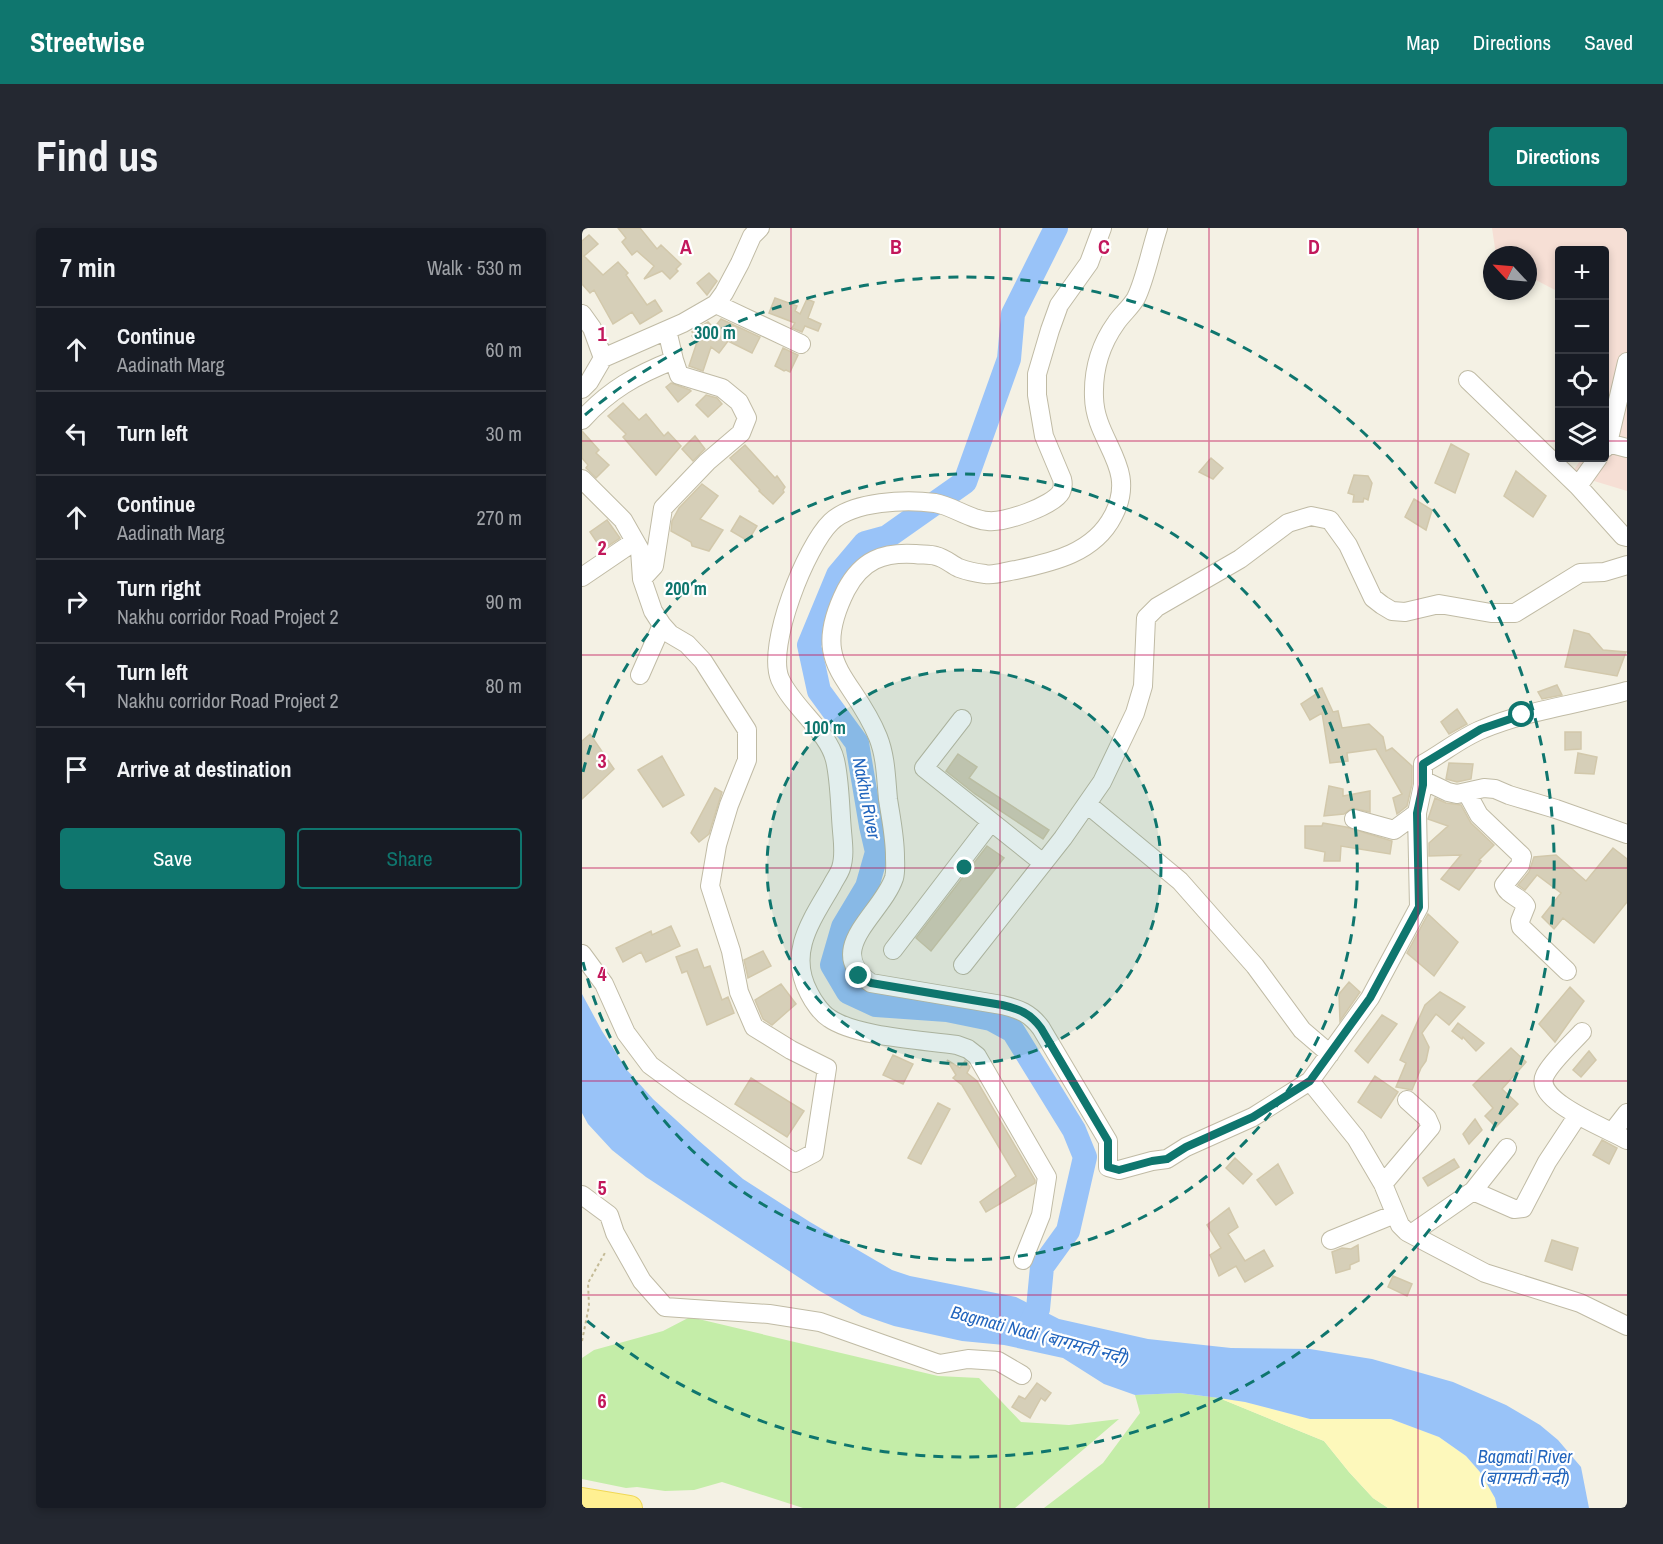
<!DOCTYPE html>
<meta charset="utf-8">
<style>
body{margin:0;font-family:"Archivo Narrow","Noto Sans Devanagari",sans-serif;background:#242831;color:#f1f3f6}
.controls{position:absolute;right:18px;top:18px;display:grid;overflow:hidden;border-radius:6px;box-shadow:0 3px 9px #0003}
.controls button{width:54px;height:54px;display:grid;place-items:center;padding:0;border:0;border-bottom:2px solid #363941;background:#171b24;color:#f1f3f6;font:30px sans-serif}
.compass{position:absolute;left:901px;top:18px;width:54px;height:54px;border-radius:50%;background:#171b24;box-shadow:0 3px 9px #0003;rotate:296deg}
.stop{position:absolute;width:18px;height:18px;margin:-14px;border:4px solid #0f766e;border-radius:50%;background:#fff}
.stop.end{background:#0f766e;border-color:#fff;box-shadow:0 2px 6px #0008}
.list{margin:0;padding:0;list-style:none}
h2{display:flex;justify-content:space-between;align-items:center;height:78px;margin:0;padding:0 24px;font-size:26px}
h2 small{font-size:20px;font-weight:400;color:#9ea1a6}
.list li{display:grid;grid-template-columns:39px 1fr auto;gap:18px;align-items:center;box-sizing:border-box;height:84px;padding:0 24px;border-top:2px solid #363941}
.list b{display:block;font-size:22px;white-space:nowrap}
.list p{margin:0;font-size:20px;white-space:nowrap;color:#9ea1a6}
.list em{font-size:20px;font-style:normal;color:#9ea1a6}
.actions{display:flex;gap:12px;padding:18px 24px}
.actions a{flex:1;padding:14px 0;border:2px solid #0f766e;border-radius:6px;text-align:center;font-size:21px;color:#0f766e}
.actions .main{background:#0f766e;color:#fff}
.icon{flex:none;width:33px;height:33px;fill:none;stroke:currentColor;stroke-width:2;stroke-linecap:round;stroke-linejoin:round}
.map{position:relative;flex:none;width:1045px;height:1280px;overflow:hidden;border-radius:6px}
header{display:flex;align-items:center;gap:36px;box-sizing:border-box;height:84px;padding:0 30px;background:#0f766e;color:#fff}
header strong{font-size:28px}
nav{display:flex;gap:33px;margin-inline-start:auto;font-size:21px}
.intro{display:flex;align-items:center;justify-content:space-between;box-sizing:border-box;height:144px;padding:0 36px}
h1{margin:0;font-size:42px}
.button{padding:15px 27px;border-radius:6px;background:#0f766e;color:#fff;font-size:21px;font-weight:700}
main{display:flex;gap:36px;padding:0 36px}
aside{flex:1;background:#171b24;border-radius:6px;box-shadow:0 3px 9px #0003}
.map>svg:first-child{display:block}
.medical{fill:#f6dfd5}
.green{fill:#c4eda8}
.sand{fill:#fdf8bb}
.water{fill:#99c3f8}
.lines{fill:none;stroke-linecap:round;stroke-linejoin:round}
.river{stroke:#99c3f8;stroke-width:24}
.building{fill:#d6cfb8;stroke:#d2c8ab;stroke-width:1.5}
.minor-casing{stroke:#c0bba5;stroke-width:20}
.major-casing{stroke:#f0d856;stroke-width:26}
.path{stroke:#c3ba95;stroke-width:2;stroke-dasharray:3 3;stroke-linecap:butt}
.minor{stroke:#fff;stroke-width:18}
.major{stroke:#fff092;stroke-width:24}
.route{stroke:#0f766e;stroke-width:8}
.grid{fill:none;stroke:#c2185b;stroke-width:1.5;stroke-opacity:0.55}
.ring{fill:none;stroke:#0f766e;stroke-width:3;stroke-dasharray:10 8}
.labels{text-anchor:middle;dominant-baseline:central;stroke-width:4.5;stroke-linejoin:round;paint-order:stroke}
.water-label{font-size:18px;font-style:italic;fill:#2265bd;stroke:#fff}
.grid-label{font-size:20px;text-anchor:middle;font-weight:bold;fill:#c2185b;stroke:#fff;stroke-width:4.5;stroke-linejoin:round;paint-order:stroke}
.centre{fill:#0f766e;stroke:#fff;stroke-width:3}
.ring-label{font-size:18px;text-anchor:middle;font-weight:bold;fill:#0f766e;stroke:#fff;stroke-width:4.5;stroke-linejoin:round;paint-order:stroke}
</style>
<header>
<strong>Streetwise</strong>
<nav><a>Map</a><a>Directions</a><a>Saved</a></nav>
</header>
<div class="intro"><h1>Find us</h1><a class="button">Directions</a></div>
<main>
<aside>
<h2>7 min<small>Walk · 530 m</small></h2>
<ul class="list">
<li><svg class="icon" aria-label="ahead" viewBox="0 0 24 24"><path d="M12 20V5M6 11l6-6 6 6"/></svg><div><b>Continue</b><p>Aadinath Marg</p></div><em>60 m</em></li>
<li><svg class="icon" aria-label="left" viewBox="0 0 24 24"><path d="M17 20v-9H6M10 6l-5 5 5 5"/></svg><div><b>Turn left</b></div><em>30 m</em></li>
<li><svg class="icon" aria-label="ahead" viewBox="0 0 24 24"><path d="M12 20V5M6 11l6-6 6 6"/></svg><div><b>Continue</b><p>Aadinath Marg</p></div><em>270 m</em></li>
<li><svg class="icon" aria-label="right" viewBox="0 0 24 24"><path d="M7 20v-9h11M14 6l5 5-5 5"/></svg><div><b>Turn right</b><p>Nakhu corridor Road Project 2</p></div><em>90 m</em></li>
<li><svg class="icon" aria-label="left" viewBox="0 0 24 24"><path d="M17 20v-9H6M10 6l-5 5 5 5"/></svg><div><b>Turn left</b><p>Nakhu corridor Road Project 2</p></div><em>80 m</em></li>
<li><svg class="icon" aria-label="arrive" viewBox="0 0 24 24"><path d="M6 21V4h12l-3 4 3 4H6"/></svg><div><b>Arrive at destination</b></div></li>
</ul>
<div class="actions"><a class="main">Save</a><a>Share</a></div>
</aside>
<div class="map">
<svg width="1045" height="1280" viewBox="0 0 1045 1280">
<rect width="100%" height="100%" fill="#f4f1e4"/>
<path class="medical" d="M910,0H1045V263L989,246L1000,230H1023L1031,180L1023,161V22H978L977,64L946,48V27H914Z"/>
<path class="green" d="M108,1089L356,1148L397,1150L439,1194L487,1197L537,1191L433,1280H221L140,1254L112,1262L83,1263L55,1259L44,1260L0,1251V1130L12,1122L81,1103Z
M598,1165L637,1170L742,1213L767,1244L791,1270L806,1280H462L521,1235L558,1185L553,1167Z"/>
<path class="sand" d="M637,1170L663,1174L728,1191H809L857,1209L884,1228L898,1244L913,1270L915,1280H806L791,1270L767,1244L742,1213Z"/>
<path class="water" d="M0,766L20,803L45,842L71,871L116,912L161,951L228,994L310,1042L328,1048L434,1069L477,1091L566,1111L649,1120L728,1121L790,1131L871,1154L924,1177L958,1197L976,1212L999,1239L1007,1280H915L913,1270L898,1244L884,1228L857,1209L809,1191H728L663,1174L637,1170L598,1165L553,1167L522,1156L481,1130L422,1117L380,1113L312,1098L280,1087L236,1062L64,949L30,922L6,896L0,885Z"/>
<g class="lines">
<path class="river" d="M446,1101L456,1081L460,1039L486,1003L503,929L492,902L431,803L409,791L365,782L294,777L266,764L250,737L261,699L285,659L295,624L289,598L275,515L237,463L227,417L256,347L283,315L305,309L383,254L427,131L431,86L474,0"/>
</g>
<path class="building" d="M36,0H58L75,21L79,17L99,36L94,41L96,43L88,51L80,43L62,51L72,38L55,23L50,27L40,14L44,10Z
M7,7L16,16L2,28L21,47L36,34L46,45L44,47L65,77L73,72L80,83L58,96L50,84L31,96L12,62L8,65L0,56V13Z
M127,45L135,53L125,67L115,55Z
M193,70L215,78L213,83L218,86L225,71L232,74L226,90L239,96L236,103L223,98L220,104L210,100L213,95L187,85Z
M139,91L178,109L170,125L146,113L137,125L129,119L121,143L107,138L115,114L110,108L112,106L110,104L126,94L132,100Z
M201,120L216,127L208,144L204,142L202,143L193,138Z
M89,155L108,162L109,163L96,174L84,159Z
M124,167L135,170L140,176L126,189L114,177Z
M41,175L57,192L64,186L82,208L86,204L99,218L74,247L41,209L44,206L26,188Z
M0,203L17,222L14,225L27,237L14,250L4,240L6,237L0,230Z
M113,208L123,221L111,233L100,221Z
M869,216L887,226L873,265L853,255Z
M163,217L193,250L195,248L203,259L201,262L202,264L191,276L177,263L178,262L148,230Z
M629,230L641,240L631,251L617,244Z
M934,243L964,268L951,289L922,268Z
M772,247L786,248L790,255L786,272L782,270L781,274H771L772,267L766,265Z
M120,256L136,268L118,291L141,302L127,323L110,318L109,314L89,303L90,293L97,280Z
M832,271L850,282L844,302L823,289Z
M158,288L175,298L166,313L149,303Z
M25,292L38,310L20,322L8,304Z
M992,402L1007,406L1021,422L1044,424L1035,448L983,439Z
M975,457L980,467L960,471L956,464Z
M740,460L751,484L756,483L760,500L787,496L801,509L804,523L810,520L830,538V556L825,578L815,586L811,570L820,566L794,521L765,525L766,533L748,535L740,485L728,492L719,476L737,464V461Z
M875,481L885,496L867,506L859,494Z
M983,504H999V521L983,522Z
M8,506L32,541L0,571V513Z
M996,525L1015,529L1012,546L993,545Z
M376,526L395,539L387,550L467,602L461,611L393,566L364,543Z
M80,528L102,567L81,579L56,542Z
M867,535L891,536L889,551L875,554L864,551Z
M747,558L761,561V568L788,563V584L770,580L762,586L742,588Z
M133,560L140,564L127,606L117,614L109,605Z
M853,570L864,575L879,577L889,595L912,617L897,632L899,633L877,662L859,651L879,627L847,628V615L866,598L846,591Z
M741,595L764,599L810,613L808,626L759,618L758,633H742L743,624L723,620V598H740Z
M405,618L422,630L349,723L334,710Z
M1031,620L1045,631V674L1012,715L981,690L972,701L960,689L979,665L955,647L943,662L936,657L947,644L952,629L974,627L1004,653Z
M846,686L876,714L852,748L825,725Z
M89,698L98,718L64,734L59,724L41,734L34,720L69,703L70,707Z
M115,721L122,740L128,738L140,772L146,769L152,785L125,797L105,743L100,745L94,729Z
M181,723L189,738L166,750L162,732Z
M767,754L778,764L758,793L757,766Z
M199,756L214,776L190,797L181,791L173,772Z
M988,759L1002,773L973,814L957,796Z
M858,764L883,779L867,797L854,786L840,805L847,819L844,833L839,840L830,862L814,859L824,835L818,832L843,777Z
M800,787L815,796L786,835L773,823Z
M876,795L902,815L894,823L881,809L880,811L870,803Z
M929,820L944,834L920,861L936,876L914,899L903,888L911,880L891,857Z
M1007,823L1014,832L999,849L991,842Z
M311,827L331,836L321,856L301,847Z
M365,832L378,840L383,833L386,836L388,839L385,845L395,853L453,952V955L404,984L398,974L434,948L380,857L371,850L374,847Z
M793,848L816,864L799,890L776,874Z
M169,850L222,883L205,909L153,876Z
M356,875L368,881L339,936L326,930Z
M893,891L900,902L887,916L881,906Z
M1020,912L1035,920L1027,936L1011,927Z
M653,930L670,946L661,956L644,940Z
M872,931L877,939L846,958L841,950Z
M696,936L711,965L694,977L675,952Z
M647,980L656,999L646,1006L663,1033L682,1022L691,1038L663,1054L654,1038L637,1048L628,1027L639,1020L625,997Z
M970,1012L996,1020L990,1042L963,1033Z
M776,1017L777,1033L768,1037V1041L754,1045L750,1024L760,1020L769,1021Z
M811,1048L830,1056L825,1068L806,1059Z
M455,1155L469,1165L463,1173L459,1170L448,1190L430,1179L437,1168L443,1171Z"/>
<g class="lines">
<g class="minor-casing">
<path id="minor" d="M576,0C569,21 563,52 554,70C549,79 540,86 534,95C519,116 511,142 512,169C513,215 557,239 531,288C512,325 471,334 434,342C424,343 413,348 403,346C395,345 385,343 377,340C370,337 363,330 354,328C348,326 340,327 333,326C301,324 280,332 264,362C226,438 271,447 296,509C304,529 304,551 306,571C309,591 313,609 313,629C313,635 314,643 312,650C300,686 240,722 289,755L420,777C437,781 448,785 459,800L526,913V939L537,942L570,933L585,931L604,919L671,889L728,853L788,770L837,679L835,585
M134,76L219,116
M0,86L10,100L21,130
M886,152L996,258L1041,308L1045,309
M0,161L7,154L21,130L101,95L134,76L142,65L158,35L170,8L178,0
M0,192C27,162 54,147 92,132
M1026,215L1045,220
M1023,220L1026,215L1045,134
M0,251L41,292L58,322L60,351L71,383L80,397L88,406L105,416L121,433L165,502V532L147,577L135,617L128,658L149,723L157,764L172,799L209,822L245,840L232,925L213,935L102,862L68,837L44,805L22,756L0,726
M996,258L1016,230
M0,349L53,313
M60,351L72,338L81,280L125,234L159,205L165,190L157,174L140,160L97,147L92,132L85,102
M58,447L80,397
M380,491L342,540L461,635
M841,552L866,564L875,566L902,560L913,561L927,567L974,581L1045,606
M885,565L897,587L940,628L938,637L922,657C926,668 939,669 944,678L938,693L939,699L985,743
M505,576L598,653L673,738L720,802L748,826
M772,591L812,602L835,585L841,557V536C861,525 880,509 901,501C947,482 997,476 1045,463
M311,722L409,594
M381,737L481,610L520,554L553,485L561,458L564,390L575,379L658,331L706,295L729,288L748,292L766,317L791,370L800,377L810,383L823,384L857,376L909,385H933L998,345L1022,344L1045,337
M1000,804C989,816 970,833 963,847C950,873 1027,901 1045,912
M728,853L774,910L801,956L818,997L825,1004H832L891,963L932,981L941,980L965,934L996,887
M1031,903L1045,885
M801,956L849,899L845,890L825,872
M891,963L925,920
M0,967L27,987L33,1005L60,1053L83,1079L187,1086L238,1094L357,1136L386,1131L416,1133L440,1147
M825,1004L903,1045L998,1075L1045,1098
M749,1012L813,986
M441,1032L459,987L465,949L395,828L386,821L375,817C341,812 274,809 247,790C239,785 231,773 227,765C205,724 230,692 250,657C253,651 257,646 259,640C263,628 261,615 260,603C258,581 258,553 253,532C246,503 211,480 198,451C184,418 224,318 249,294C271,273 324,271 353,275C371,278 388,292 406,293C422,295 471,278 479,264C481,260 481,255 480,251L462,208L455,167V146L468,102L477,77L507,35L520,0"/>
</g>
<g class="major-casing">
<path id="major" d="M0,1272L48,1280"/>
</g>
<path class="path" d="M0,1113L7,1078L6,1055L24,1023"/>
<use href="#minor" class="minor"/>
<use href="#major" class="major"/>
</g>
<g class="lines">
<path class="route" d="M277,748L289,755L420,777C437,781 448,785 459,800L526,913V939L537,942L570,933L585,931L604,919L671,889L728,853L788,770L837,679L835,585L841,557V536L899,501L940,487"/>
</g>
<path class="grid" d="M209,0V1280M418,0V1280M627,0V1280M836,0V1280M0,213H978M1023,213H1045M0,427H1045M0,640H1045M0,853H1045M0,1067H1045"/>
<circle cx="382" cy="639" r="197" fill="#0f766e" fill-opacity=".12"/>
<g class="ring">
<circle cx="382" cy="639" r="197"/>
<path d="M1 544A393 393 0 1 1 1 734"/>
<path d="M3 187A590 590 0 1 1 3 1091"/>
</g>
<g class="labels">
<g class="water-label">
<text transform="translate(285 570) rotate(79)">Nakhu River</text>
<text transform="translate(458 1107) rotate(15)">Bagmati Nadi (बागमती नदी)</text>
<text x="943" y="1228">Bagmati River<tspan x="943" dy="21">(बागमती नदी)</tspan></text>
</g>
</g>
<g class="grid-label">
<text x="104" y="26">A</text>
<text x="314" y="26">B</text>
<text x="522" y="26">C</text>
<text x="732" y="26">D</text>
<text x="20" y="113">1</text>
<text x="20" y="327">2</text>
<text x="20" y="540">3</text>
<text x="20" y="753">4</text>
<text x="20" y="967">5</text>
<text x="20" y="1180">6</text>
</g>
<circle cx="382" cy="639" r="9" class="centre"/>
<g class="ring-label">
<text x="133" y="111">300 m</text>
<text x="104" y="367">200 m</text>
<text x="243" y="506">100 m</text>
</g>
</svg>
<div class="controls">
<button>+</button>
<button>−</button>
<button><svg class="icon" aria-label="locate" viewBox="0 0 24 24"><circle cx="12" cy="12" r="6"/><path d="M12 2v4M12 18v4M2 12h4M18 12h4"/></svg></button>
<button><svg class="icon" aria-label="layers" viewBox="0 0 24 24"><path d="M12 4l9 5-9 5-9-5zM3 14l9 5 9-5"/></svg></button>
</div>
<svg class="compass" viewBox="-18 -18 36 36"><path d="M0-13l5 13h-10z" fill="#e53935"/><path d="M0 13l5-13h-10z" fill="#9ea1a6"/></svg>
<div class="stop" style="left:940px;top:487px"></div>
<div class="stop end" style="left:277px;top:748px"></div>
</div>
</main>
